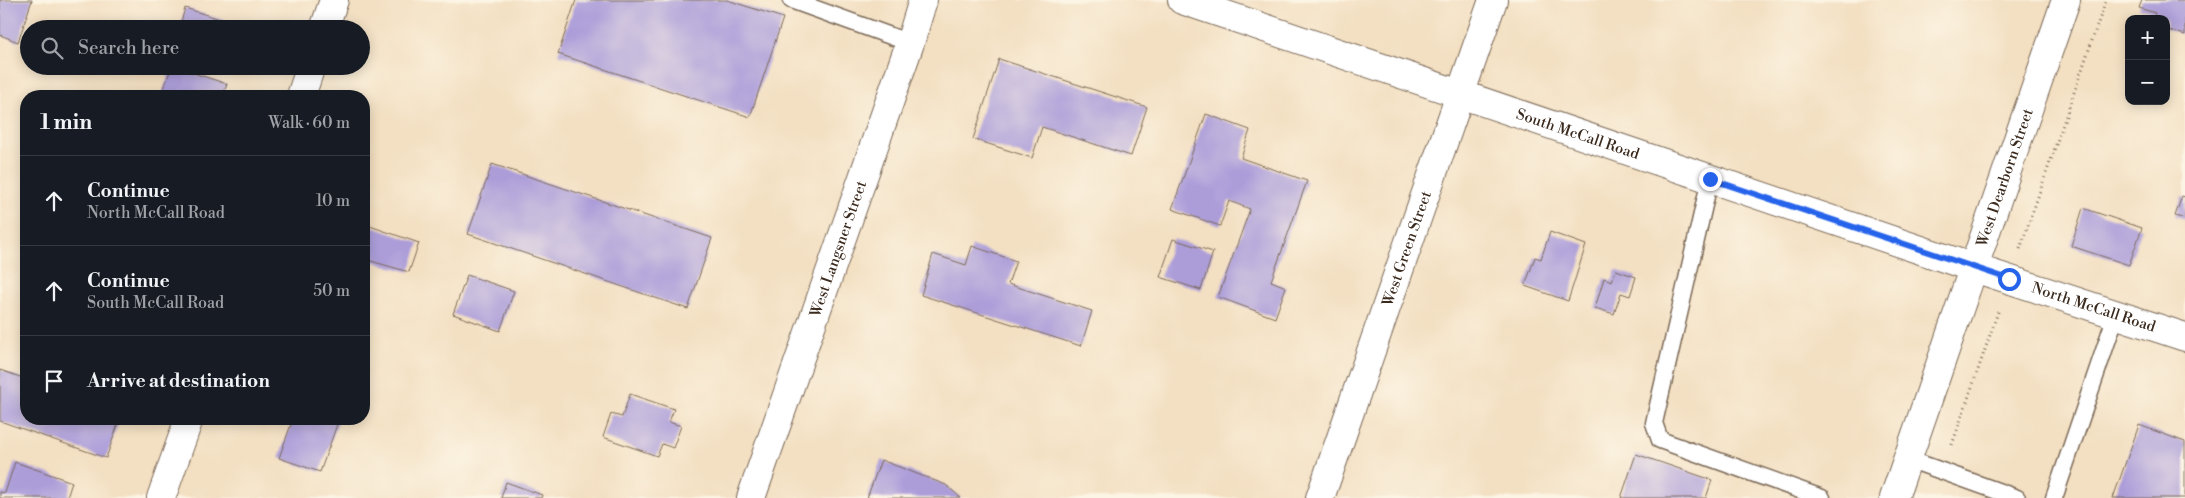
<!DOCTYPE html>
<meta charset="utf-8">
<style>
body{margin:0;font-family:"Libre Bodoni",serif;background:#242831;color:#f1f3f6}
.controls{position:absolute;right:15px;top:15px;display:grid;overflow:hidden;border-radius:10px;box-shadow:0 2px 12px #0003}
.controls button{width:45px;height:45px;display:grid;place-items:center;padding:0;border:0;border-bottom:1px solid #363941;background:#171b24;color:#f1f3f6;font:25px sans-serif}
.stop{position:absolute;width:15px;height:15px;margin:-11px;border:4px solid #2563eb;border-radius:50%;background:#fff}
.stop.end{background:#2563eb;border-color:#fff;box-shadow:0 1px 5px #0008}
.list{margin:0;padding:0;list-style:none}
h2{display:flex;justify-content:space-between;align-items:center;height:65px;margin:0;padding:0 20px;font-size:21px}
h2 small{font-size:16px;font-weight:400;color:#9ea1a6}
.list li{display:grid;grid-template-columns:32px 1fr auto;gap:15px;align-items:center;box-sizing:border-box;height:90px;padding:0 20px;border-top:1px solid #363941}
.list b{display:block;font-size:19px;white-space:nowrap}
.list p{margin:0;font-size:16px;white-space:nowrap;color:#9ea1a6}
.list em{font-size:16px;font-style:normal;color:#9ea1a6}
.icon{flex:none;width:28px;height:28px;fill:none;stroke:currentColor;stroke-width:2;stroke-linecap:round;stroke-linejoin:round}
.map{position:relative;flex:none;width:2185px;height:498px;overflow:hidden}
.search{position:absolute;background:#171b24;box-shadow:0 2px 12px #0003;left:20px;top:20px;width:350px;height:55px;display:flex;align-items:center;gap:12px;box-sizing:border-box;padding:0 18px;border-radius:28px;color:#9ea1a6;font-size:19px}
.panel{position:absolute;background:#171b24;box-shadow:0 2px 12px #0003;left:20px;top:90px;width:350px;height:335px;border-radius:20px}
.map>svg:first-child{display:block}
.building{fill:#ac9dd9}
.lines{fill:none;stroke-linecap:round;stroke-linejoin:round}
.lane-casing{stroke:#7b6957;stroke-width:19}
.street-casing{stroke:#7b6957;stroke-width:30}
.secondary-casing{stroke:#7b6957;stroke-width:30}
.path{stroke:#7b6957;stroke-width:3;stroke-dasharray:1 4;stroke-linecap:butt}
.lane{stroke:#fff;stroke-width:16}
.street{stroke:#fff;stroke-width:28}
.secondary{stroke:#fff;stroke-width:28}
.route{stroke:#2563eb;stroke-width:6}
.labels{text-anchor:middle;dominant-baseline:central;stroke-width:5;stroke-linejoin:round;paint-order:stroke}
.street-label{font-size:15px;fill:#3b2a1e;stroke:#fcf5e5}
</style>
<div class="map">
<svg width="2185" height="498" viewBox="0 0 2185 498">
<rect width="100%" height="100%" fill="#fcf5e5"/>
<filter id="ink" filterUnits="userSpaceOnUse"><feTurbulence type="fractalNoise" baseFrequency=".02" numOctaves="2"/><feDisplacementMap in="SourceGraphic" scale="10" xChannelSelector="R" yChannelSelector="G"/><feConvolveMatrix kernelMatrix="1 2 1 2 8 2 1 2 1" color-interpolation-filters="sRGB"/></filter>
<filter id="wash" filterUnits="userSpaceOnUse"><feTurbulence type="fractalNoise" baseFrequency=".0096" numOctaves="4" result="noise"/><feDisplacementMap in="SourceGraphic" scale="20" xChannelSelector="R" yChannelSelector="G"/><feGaussianBlur stdDeviation="1.12" result="paint"/><feColorMatrix in="noise" values="0 0 0 0 0 0 0 0 0 0 0 0 0 0 0 0 0 1.4 0 .05"/><feComposite in="paint" operator="in"/></filter>
<g filter="url(#wash)">
<rect width="100%" height="100%" fill="#f3dfc1"/>
<g id="blocks">
<path class="building" d="M0,0H32L18,42L0,35Z
M576,0H727L783,18L750,117L558,54Z
M2142,0H2185V35L2166,29V19H2153L2155,13L2139,8Z
M185,8L245,27V29H179Z
M999,59L1147,107L1131,156L1042,127L1032,158L973,139Z
M172,66L227,84L223,96H161Z
M1206,114L1250,130L1241,158L1307,181L1271,281L1286,287L1275,318L1218,297L1250,209L1229,201L1220,226L1172,209Z
M492,164L712,238L688,309L468,234Z
M2182,196L2185,197V219L2175,216Z
M2083,208L2142,228L2129,265L2071,246Z
M364,224L419,243L409,272L364,259Z
M1550,232L1586,245L1568,301L1525,286L1535,257L1541,259Z
M1173,239L1213,252L1201,290L1160,277Z
M972,246L1016,261L1008,284L1092,311L1081,346L921,295L933,254L966,265Z
M1616,270L1636,277L1630,296L1621,293L1614,314L1595,308L1604,278L1612,281Z
M467,275L514,291L500,331L453,314Z
M0,370L26,379V419H120L106,458L0,421Z
M630,394L674,409L669,422L681,426L673,448L662,444L657,456L603,437L611,414L622,417Z
M293,419H339L320,472L279,458Z
M2139,425L2185,442V498H2113Z
M1636,454L1712,480L1706,498H1621Z
M881,460L946,485L961,498H867Z
M15,462L72,482L67,498H0V492L5,493Z
M506,482L542,495L541,498H501Z"/>
</g>
</g>
<g filter="url(#ink)">
<use href="#blocks" fill-opacity="0" stroke="#7b6957" stroke-width="1"/>
<g class="lines">
<g class="lane-casing">
<path id="lane" d="M791,0L910,43
M1710,179L1654,423L1660,440L1822,498
M1908,459L2017,498
M2054,498L2116,315"/>
</g>
<g class="street-casing">
<g id="street">
<path d="M324,29L334,0"/>
<path d="M301,96L311,66"/>
<path id="s1" d="M1974,268L2185,337"/>
<path d="M161,498L189,419"/>
<path id="s2" d="M751,498L910,43L923,0"/>
<path id="s3" d="M1320,498L1493,0"/>
</g>
</g>
<g class="secondary-casing">
<g id="secondary">
<path id="s4" d="M1182,0L1974,268"/>
<path id="s5" d="M1894,498L2066,0"/>
</g>
</g>
<path class="path" d="M2020,249L2106,0
M1952,445L1999,309"/>
<use href="#lane" class="lane"/>
<use href="#street" class="street"/>
<use href="#secondary" class="secondary"/>
</g>
</g>
<g class="lines" filter="url(#ink)">
<path class="route" d="M1710,179L2009,279"/>
</g>
<g class="labels">
<g class="street-label">
<text stroke="none"><textPath href="#s4" startOffset="418">South McCall Road</textPath></text>
<text stroke="none"><textPath href="#s5" startOffset="339">West Dearborn Street</textPath></text>
<text stroke="none"><textPath href="#s2" startOffset="264">West Langsner Street</textPath></text>
<text stroke="none"><textPath href="#s3" startOffset="264">West Green Street</textPath></text>
<text stroke="none"><textPath href="#s1" startOffset="126">North McCall Road</textPath></text>
</g>
</g>
</svg>
<div class="controls">
<button>+</button>
<button>−</button>
</div>
<div class="stop" style="left:2009px;top:279px"></div>
<div class="stop end" style="left:1710px;top:179px"></div>
<div class="search"><svg class="icon" aria-label="search" viewBox="0 0 24 24"><circle cx="10" cy="10" r="6"/><path d="M15 15l6 6"/></svg>Search here</div>
<section class="panel">
<h2>1 min<small>Walk · 60 m</small></h2>
<ul class="list">
<li><svg class="icon" aria-label="ahead" viewBox="0 0 24 24"><path d="M12 20V5M6 11l6-6 6 6"/></svg><div><b>Continue</b><p>North McCall Road</p></div><em>10 m</em></li>
<li><svg class="icon" aria-label="ahead" viewBox="0 0 24 24"><path d="M12 20V5M6 11l6-6 6 6"/></svg><div><b>Continue</b><p>South McCall Road</p></div><em>50 m</em></li>
<li><svg class="icon" aria-label="arrive" viewBox="0 0 24 24"><path d="M6 21V4h12l-3 4 3 4H6"/></svg><div><b>Arrive at destination</b></div></li>
</ul>
</section>
</div>
